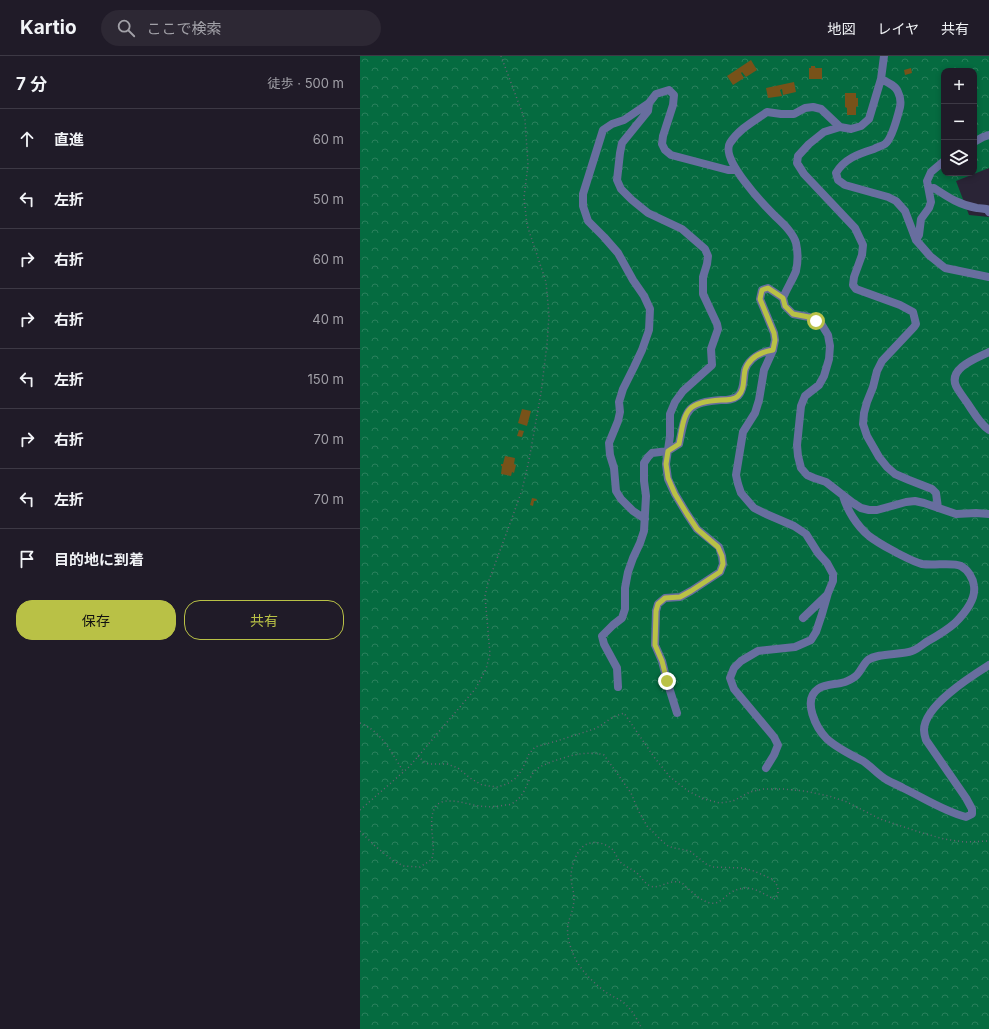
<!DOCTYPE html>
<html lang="ja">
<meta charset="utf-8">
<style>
body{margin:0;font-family:Inter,"Noto Sans JP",sans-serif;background:#2d2834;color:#f1f3f6}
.controls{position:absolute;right:12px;top:12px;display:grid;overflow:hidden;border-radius:8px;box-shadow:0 2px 6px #0003}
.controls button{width:36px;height:36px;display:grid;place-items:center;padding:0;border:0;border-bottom:1px solid #3d3945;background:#201b28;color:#f1f3f6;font:20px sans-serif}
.stop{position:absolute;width:12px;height:12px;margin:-9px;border:3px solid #b9c146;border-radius:50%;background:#fff}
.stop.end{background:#b9c146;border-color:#fff;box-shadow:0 1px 4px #0008}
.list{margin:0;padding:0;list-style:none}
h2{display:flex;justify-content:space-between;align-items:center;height:52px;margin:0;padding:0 16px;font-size:17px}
h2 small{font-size:13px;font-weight:400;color:#a2a1a8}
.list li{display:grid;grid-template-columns:26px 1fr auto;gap:12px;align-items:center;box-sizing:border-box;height:60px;padding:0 16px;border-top:1px solid #3d3945}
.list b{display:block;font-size:15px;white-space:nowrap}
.list em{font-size:13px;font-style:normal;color:#a2a1a8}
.actions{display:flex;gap:8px;padding:12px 16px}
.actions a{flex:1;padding:9px 0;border:1px solid #b9c146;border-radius:16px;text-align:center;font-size:14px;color:#b9c146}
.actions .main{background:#b9c146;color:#111}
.icon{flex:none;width:22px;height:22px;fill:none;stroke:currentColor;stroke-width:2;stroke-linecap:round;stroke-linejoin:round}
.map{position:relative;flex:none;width:629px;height:973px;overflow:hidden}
header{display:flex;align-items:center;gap:24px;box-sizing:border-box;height:56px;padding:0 20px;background:#201b28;border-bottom:1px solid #3d3945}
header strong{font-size:19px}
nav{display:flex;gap:22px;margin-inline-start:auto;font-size:14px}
.search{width:280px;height:36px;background:#2d2834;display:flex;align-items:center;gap:10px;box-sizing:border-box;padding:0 14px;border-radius:22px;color:#a2a1a8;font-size:15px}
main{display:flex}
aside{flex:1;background:#201b28}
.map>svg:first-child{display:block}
.forest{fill:url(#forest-crowns);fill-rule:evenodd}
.building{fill:#785219}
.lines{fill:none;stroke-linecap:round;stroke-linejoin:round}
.path{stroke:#686272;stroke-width:1.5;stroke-dasharray:1 3;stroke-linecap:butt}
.minor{stroke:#686e9f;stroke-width:8}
.route{stroke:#b9c146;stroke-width:5}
</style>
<header>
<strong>Kartio</strong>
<div class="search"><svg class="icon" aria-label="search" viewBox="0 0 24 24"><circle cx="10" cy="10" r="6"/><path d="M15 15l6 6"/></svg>ここで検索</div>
<nav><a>地図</a><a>レイヤ</a><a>共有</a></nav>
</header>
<main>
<aside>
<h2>7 分<small>徒歩 · 500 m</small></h2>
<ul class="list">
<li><svg class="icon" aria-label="ahead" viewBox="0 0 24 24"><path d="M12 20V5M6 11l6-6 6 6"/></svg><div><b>直進</b></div><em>60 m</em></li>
<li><svg class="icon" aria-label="left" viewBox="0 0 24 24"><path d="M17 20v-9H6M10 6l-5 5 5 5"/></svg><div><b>左折</b></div><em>50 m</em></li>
<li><svg class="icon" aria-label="right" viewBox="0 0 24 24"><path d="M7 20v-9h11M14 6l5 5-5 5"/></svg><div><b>右折</b></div><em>60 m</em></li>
<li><svg class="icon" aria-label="right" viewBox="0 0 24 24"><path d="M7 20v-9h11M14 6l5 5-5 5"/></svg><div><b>右折</b></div><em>40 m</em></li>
<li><svg class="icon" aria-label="left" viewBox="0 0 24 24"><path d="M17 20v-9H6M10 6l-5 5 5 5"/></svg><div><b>左折</b></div><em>150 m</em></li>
<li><svg class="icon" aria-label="right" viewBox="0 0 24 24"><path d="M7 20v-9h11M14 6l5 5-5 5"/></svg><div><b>右折</b></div><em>70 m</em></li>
<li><svg class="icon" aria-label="left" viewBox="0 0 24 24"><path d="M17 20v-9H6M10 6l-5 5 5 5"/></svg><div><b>左折</b></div><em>70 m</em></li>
<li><svg class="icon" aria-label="arrive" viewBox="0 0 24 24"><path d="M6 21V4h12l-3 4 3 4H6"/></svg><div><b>目的地に到着</b></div></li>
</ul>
<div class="actions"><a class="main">保存</a><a>共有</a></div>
</aside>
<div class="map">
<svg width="629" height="973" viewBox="0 0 629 973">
<defs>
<pattern id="forest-crowns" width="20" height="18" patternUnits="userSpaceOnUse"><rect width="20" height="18" fill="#056b40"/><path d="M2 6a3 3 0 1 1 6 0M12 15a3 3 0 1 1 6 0" fill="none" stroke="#2a805c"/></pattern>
</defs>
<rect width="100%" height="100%" fill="#2a2436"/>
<path class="forest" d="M0,0H629V112L596,125L609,159L629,161V973H0ZM584,15H614V117H584Z"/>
<path class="building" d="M391,4L397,14L386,21L382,16L381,17L384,22L373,29L367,20Z
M451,10H455V12H462V23H449V12H451Z
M551,12L552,17L545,19L544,14Z
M434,26L436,36L423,39L422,33L420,34L422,40L408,42L406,32Z
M485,37H496V42H498V50L496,51V59H487V52L485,51Z
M162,353L171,355L167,370L158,367Z
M159,374L164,375L162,381L157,380Z
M145,400L155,402L154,408L156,409L154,417L152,416L151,420L141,418L142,410H141V408H143Z
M172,442L177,443L176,445H174L173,450L170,449Z"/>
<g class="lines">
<path class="path" d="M0,667C21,675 32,697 43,715
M58,700L65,707L69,708H87L98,712L110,722L122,729L137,731L147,728L156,722L162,714L169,698L175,691L197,685L234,673L240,670L253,661L264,657L294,701L310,721L328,735L344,743L360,747L373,745L390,736L403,733H423L444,735L469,740L487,746L520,763L559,776L584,783L604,786L629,785
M0,754L49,711L116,632L126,613L130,598L125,540L128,527L152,462L162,434L169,404L181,337L187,288L189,259L186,226L167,169L164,141L168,109L165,64L141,0
M0,775L15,790L35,806L44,810L60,811L71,804C72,802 73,801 73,798C75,786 67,762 76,750C85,739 108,749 120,750C128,751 136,751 144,749C147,749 151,749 153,747C165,740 166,728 173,717C177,711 184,709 191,706C208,700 227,694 244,699L271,737L278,754L287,770L302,785L308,790L314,792L330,795L346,808L353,811L383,812L394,815L412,823L416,827L418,833V838L415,843C406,840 397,832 386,832C380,832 374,834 369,838C365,841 361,845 356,847C345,850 330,834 322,827C310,822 299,834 290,830C285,827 282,823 279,819C273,813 265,811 259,805C257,801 255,797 253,794C246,787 234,784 225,789C216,795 211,811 211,821C211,829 214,835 214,842C214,853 210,859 208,869C206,880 211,894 216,904C223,917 236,929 247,937C253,941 260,943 265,948C273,955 278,965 282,973"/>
<path class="minor" d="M524,0L521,23L509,63L501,70L491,73L480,71L461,53L453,51L445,52L434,58H421L407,56C394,65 379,73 370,87C360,103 403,148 414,159C422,167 433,176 436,187C438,196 438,206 436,215C433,223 426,234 423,242L425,250L433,258L449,261L462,269L468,279L470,290L469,303L464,320L459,329L445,340L441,350L437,389L438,400L441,412L447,419L454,422L466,426L493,447L501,452L509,454H517L546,446L555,445L564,447L596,458L616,457L629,458
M521,23C527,26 536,30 538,36C540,40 541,46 540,51C538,59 532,83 525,88C522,90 517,91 514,93C498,98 484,103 476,117L478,124L485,129L528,141L536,145L545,155L556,184L570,200L585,212L629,221
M289,47L288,55L262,87L260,97L257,124L261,133L272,144L288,157L322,173L345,193L348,200L347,208L343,221V238L357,268L358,273L351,293L352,309L323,335L315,346L310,358V380L306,408L308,423L315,438L327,458L337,473L359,491L362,500L363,508L360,516L331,535L320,541L305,542L298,548L296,555L295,589L302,605L307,625L317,657
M480,71L464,76L449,88L438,100L437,107L444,118L495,172L503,189L502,199L494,221L493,229L496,233L540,249L553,256L556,268L554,271L522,305L517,315L513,331L507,346L504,357L503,368L507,380L519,401L527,411L535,418L549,424L572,433L576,437L578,452
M614,86L623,81L629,79
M569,133L574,132C589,142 600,149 617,152C621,152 623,153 627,153L629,156
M556,184L559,179L561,163L569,152L571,146L567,125L571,116L584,105
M629,296C617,302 588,312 596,330C599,336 604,342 608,348C614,357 620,368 629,374
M483,440C487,454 497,470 509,480C518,487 528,492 537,497C545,501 554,506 562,508C574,510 592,506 601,510C608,514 613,522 614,530C616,543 604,558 595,567C587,574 577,580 568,585C563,588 558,593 552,595C541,599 517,597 508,604C502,609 500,619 493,622C490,624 487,625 485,626C476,629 466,627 458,633C442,644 456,672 467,683C477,692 491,699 503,705C512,711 518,719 527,724C532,727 538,729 543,732C564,742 583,755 606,761L612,758V753L606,742L566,684C565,681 564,677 564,674C564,650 610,621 629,609
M285,463L273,455L261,443L256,435L254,412L250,399L249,387L258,365L260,356L259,346L263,333L274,311L282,294L289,274L290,253L284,240L273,224L258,197L244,181L228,165L223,150V138L243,74L252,68L264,64L289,47L296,38L309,34L314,39L313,49L303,80L302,88L305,94L311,99L368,114H376
M443,562L467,539
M258,631L257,612L244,588L242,580L253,569L262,562L265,553V532L268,516L273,502L280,487L284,475L286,440L284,425V407L288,401L292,397L308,395L319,388C326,357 324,346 361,344C367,344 373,344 378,340C381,337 382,334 383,329C384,324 384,319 385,314C389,302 401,296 413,294
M406,712L414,699L418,689L414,681L374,633L370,622L374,612L381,605L398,595L435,591L451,584L456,576L462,558L468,537L473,525V518L467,507L458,497L446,478L434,470L406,458L394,452L381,437L378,428L376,419L383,376L395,357L399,344L404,314L413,294L415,284L414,277L400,243L402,234L408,232L423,242"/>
</g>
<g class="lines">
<path class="route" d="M307,625L302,605L295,589L296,555L298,548L305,542L320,541L331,535L360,516L363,508L362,500L358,491L337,473L327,458L315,438L308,422L306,408L308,395L319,388C325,356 324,346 361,344C367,344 374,344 378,340C385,334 383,323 385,314C389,302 401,296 413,294L415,284L414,277L400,243L402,234L408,232L423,242L425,250L433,258L449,261L456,265"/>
</g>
</svg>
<div class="controls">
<button>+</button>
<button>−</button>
<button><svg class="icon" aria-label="layers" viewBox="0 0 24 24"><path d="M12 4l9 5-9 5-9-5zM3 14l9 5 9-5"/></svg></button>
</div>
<div class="stop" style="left:456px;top:265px"></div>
<div class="stop end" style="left:307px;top:625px"></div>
</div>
</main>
